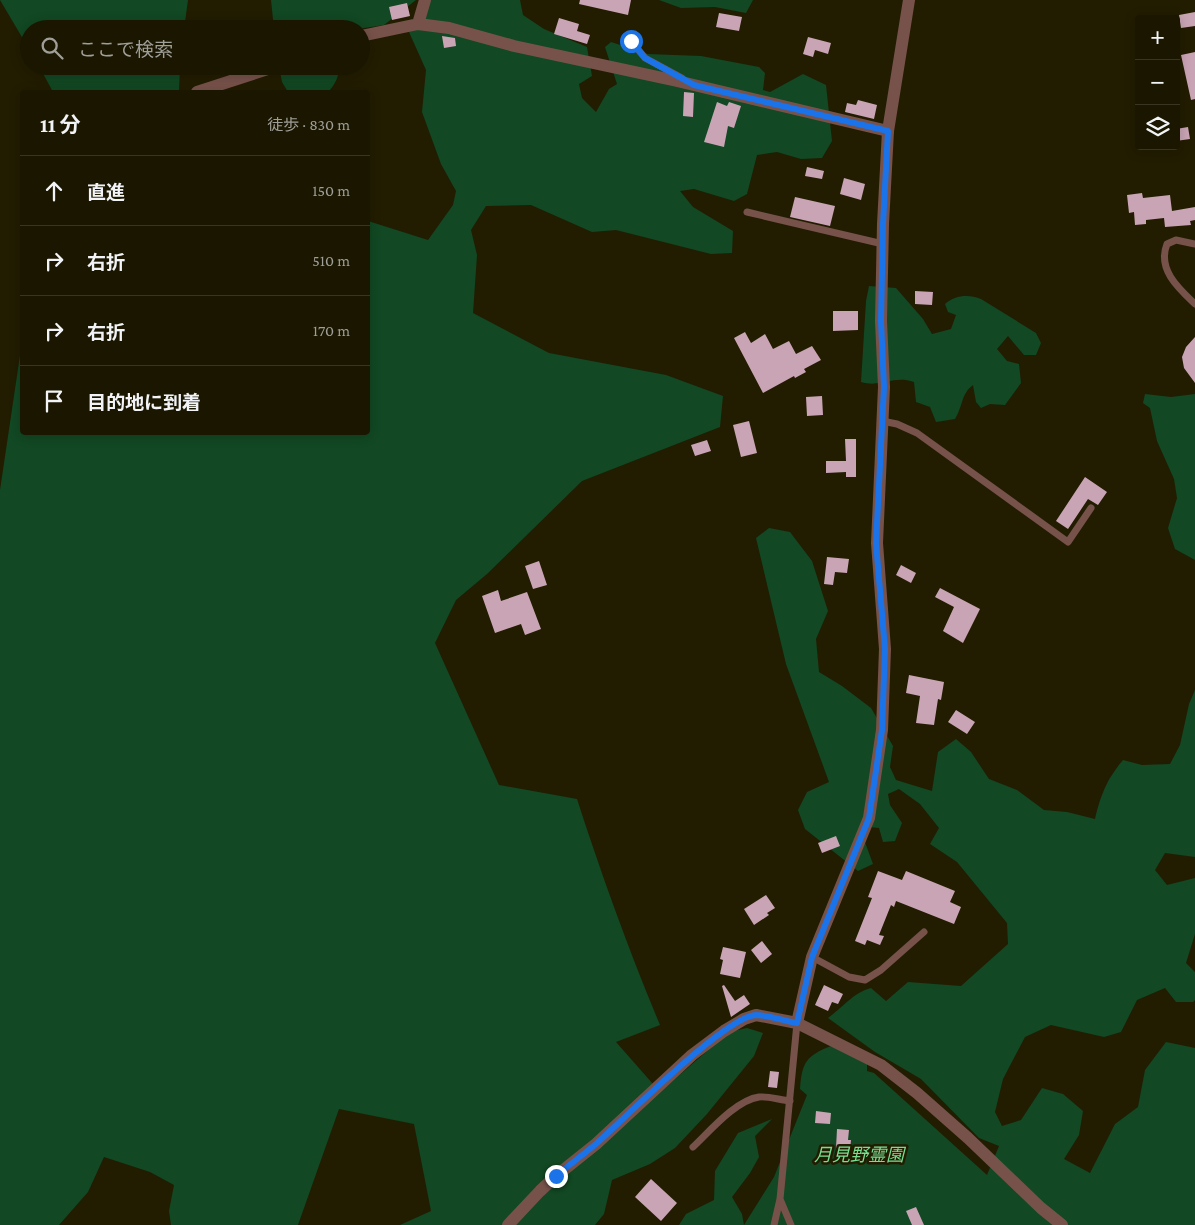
<!DOCTYPE html>
<html lang="ja">
<meta charset="utf-8">
<style>
body{margin:0;font-family:"Crimson Pro","Noto Sans JP",serif;background:#231f0a;color:#f1f3f6}
.controls{position:absolute;right:15px;top:15px;display:grid;overflow:hidden;border-radius:5px;box-shadow:0 2px 12px #0003}
.controls button{width:45px;height:45px;display:grid;place-items:center;padding:0;border:0;border-bottom:1px solid #383522;background:#1a1600;color:#f1f3f6;font:25px sans-serif}
.stop{position:absolute;width:15px;height:15px;margin:-11px;border:4px solid #1a73e8;border-radius:50%;background:#fff}
.stop.end{background:#1a73e8;border-color:#fff;box-shadow:0 1px 5px #0008}
.list{margin:0;padding:0;list-style:none}
h2{display:flex;justify-content:space-between;align-items:center;height:65px;margin:0;padding:0 20px;font-size:21px}
h2 small{font-size:16px;font-weight:400;color:#9f9f99}
.list li{display:grid;grid-template-columns:32px 1fr auto;gap:15px;align-items:center;box-sizing:border-box;height:70px;padding:0 20px;border-top:1px solid #383522}
.list b{display:block;font-size:19px;white-space:nowrap}
.list em{font-size:16px;font-style:normal;color:#9f9f99}
.icon{flex:none;width:28px;height:28px;fill:none;stroke:currentColor;stroke-width:2;stroke-linecap:round;stroke-linejoin:round}
.map{position:relative;flex:none;width:1195px;height:1225px;overflow:hidden}
.search{position:absolute;background:#1a1600;box-shadow:0 2px 12px #0003;left:20px;top:20px;width:350px;height:55px;display:flex;align-items:center;gap:12px;box-sizing:border-box;padding:0 18px;border-radius:28px;color:#9f9f99;font-size:19px}
.panel{position:absolute;background:#1a1600;box-shadow:0 2px 12px #0003;left:20px;top:90px;width:350px;height:345px;border-radius:5px}
.map>svg:first-child{display:block}
.green{fill:#124823}
.building{fill:#c9a4b5}
.lines{fill:none;stroke-linecap:round;stroke-linejoin:round}
.service{stroke:#77524a;stroke-width:7}
.minor{stroke:#77524a;stroke-width:12}
.tertiary{stroke:#77524a;stroke-width:12}
.route{stroke:#1a73e8;stroke-width:6}
.labels{text-anchor:middle;dominant-baseline:central;stroke-width:5;stroke-linejoin:round;paint-order:stroke}
.park-label{font-size:18px;font-style:italic;fill:#78de91;stroke:#221d00}
</style>
<div class="map">
<svg width="1195" height="1225" viewBox="0 0 1195 1225">
<rect width="100%" height="100%" fill="#221d00"/>
<path class="green" d="M0,0H188L184,29H29V49Z
M271,0H416L384,25L358,29H274Z
M421,0H520L523,15L544,29L587,47L592,76L579,84L582,98L596,112L609,89L617,84L605,47L611,42L648,54L701,56L759,67L765,73L763,90L770,92L803,74L826,85L832,141L822,158L801,159L777,152L757,155L747,194L734,201L694,189L680,191L693,207L733,231L732,253L711,254L616,230L592,232L531,205L486,206L471,230L477,255L473,313L549,353L666,375L723,396L720,427L582,481L487,574L456,600L435,643L499,785L577,799C602,876 629,951 660,1025L616,1042L660,1092L729,1032L747,1028L763,1033L754,1056L707,1114L675,1148L650,1164L612,1180L604,1214L595,1225H400L431,1211L414,1124L339,1109L298,1225H171L169,1211L174,1185L150,1172L104,1157L88,1192L59,1225H0V490L22,342V432H368V221L428,240L453,205L456,191L441,164L422,112L426,70L409,32Z
M659,0H753L746,13L715,7L681,8Z
M39,66H180L179,92H53Z
M279,66H339C339,77 335,85 328,92H288L282,82Z
M869,286L896,288L923,319L932,334L951,329L956,315L948,312L945,304C955,295 969,294 981,299L1036,333L1041,343L1036,355H1024L1008,336L997,349L1007,361L1019,364L1021,383L1005,405L990,404L981,408L976,402L973,385C961,394 963,406 955,419L936,422L930,407L916,402L914,382C893,375 881,388 861,382L866,301Z
M1145,394L1171,397L1195,394V560L1175,549L1168,528L1177,498L1174,479L1157,441L1150,408L1143,403Z
M769,528L790,532L812,561L828,611L816,639L819,672L842,686L871,708L893,746L890,767L896,780L932,791L938,752L956,739L971,752L989,779L1017,790L1044,810L1067,812L1095,819C1101,794 1107,779 1123,760L1142,765L1170,764L1180,745L1189,704L1195,690V857L1165,853L1155,870L1167,885L1195,878V934L1186,963L1195,972V1000L1193,1002H1176L1165,988L1137,1000L1121,1032L1104,1037L1051,1025L1025,1037L1003,1079L995,1112L1002,1126L1021,1120L1042,1088L1063,1094L1083,1111L1079,1135L1064,1159L1090,1173L1115,1124L1138,1107L1145,1070L1166,1042L1195,1048V1225H744L774,1177L807,1095L800,1089C802,1062 806,1056 831,1046L867,1063V1071L874,1073L987,1175L999,1146L979,1138L921,1079L875,1052L828,1018C842,1008 854,992 871,988L886,1001L908,982L961,986L1008,944L1007,923L957,862L930,844L939,828L920,804L899,789L888,794L890,805L902,823L895,841L883,842L879,828L859,826L873,864L858,871L805,829L798,810L807,792L829,782L786,664L756,538Z
M772,1119L755,1136L759,1157L750,1173L732,1197L742,1214L744,1225H679L686,1214L714,1200L715,1171L738,1133Z"/>
<path class="building" d="M580,0H631L628,15L579,4Z
M407,3L410,16L392,20L389,7Z
M1195,12V26L1181,28L1179,15Z
M719,13L742,17L739,31L716,27Z
M559,18L579,24L577,31L590,35L587,44L554,34Z
M442,36L455,38L456,46L444,48Z
M808,37L831,43L828,54L815,50L813,57L803,54Z
M1195,52V99L1191,100L1181,55Z
M684,92L694,93L693,117L683,116Z
M858,100L877,105L874,119L845,112L847,103L856,105Z
M717,102L727,106L729,102L741,106L734,128L728,126L724,147L704,142Z
M1188,127L1190,139L1176,141V129Z
M807,167L824,171L822,179L805,176Z
M844,178L865,184L861,200L840,194Z
M1142,193L1143,198L1170,195L1172,211L1195,207V220L1190,221L1191,225L1165,227L1164,218L1146,220V224L1135,225L1134,212L1129,213L1127,195Z
M795,197L835,206L830,226L790,217Z
M915,291L933,292L932,305L915,304Z
M833,311H858V330L833,331Z
M745,332L751,343L765,334L773,349L789,341L796,354L812,346L821,360L804,369L806,372L795,378L794,376L763,393L734,338Z
M1195,337V383L1184,368L1182,357L1186,347Z
M822,396L823,415L807,416L806,397Z
M749,421L757,453L741,457L733,425Z
M845,439H856V477H846V472L826,473V461H846Z
M707,440L711,451L695,456L691,445Z
M1085,477L1107,492L1098,505L1088,499L1068,529L1056,521Z
M827,557L849,559L847,573L835,572L833,585L824,584Z
M539,561L547,585L533,589L525,566Z
M901,565L916,573L911,583L896,575Z
M940,588L980,609L963,643L943,631L954,607L935,597Z
M498,590L501,601L527,592L541,629L525,635L521,624L495,633L482,596Z
M909,675L944,682L941,700L938,699L934,725L916,723L920,696L906,693Z
M956,710L975,722L967,734L948,722Z
M836,836L840,846L822,853L818,843Z
M878,871L902,880L906,871L955,891L950,902L961,907L954,924L896,901L894,907L891,905L879,935L884,936L880,945L867,940L865,945L855,941L872,898L868,897Z
M766,895L775,908L767,913L769,915L754,925L744,909Z
M762,941L772,954L761,963L751,950Z
M723,947L746,952L740,978L720,974L723,960L720,959Z
M724,985L735,1001L744,995L750,1004L731,1017L722,986Z
M824,985L843,994L838,1004L832,1002L828,1011L815,1005Z
M770,1071L779,1072L777,1088L768,1087Z
M816,1111L831,1113L830,1124L815,1123Z
M837,1129L849,1130L848,1140H851L850,1151L838,1150V1148H836Z
M651,1179L677,1203L661,1221L635,1197Z
M916,1207L924,1225H912L906,1211Z"/>
<g class="lines">
<path class="service" d="M631,41L645,58L682,78
M747,212L883,244
M1195,244L1176,240L1167,244C1157,269 1178,288 1195,304
M882,421L897,424L917,433L1068,542L1091,508
M812,957L849,977L865,980L881,970L924,932
M693,1147C709,1132 736,1100 759,1097C768,1096 780,1100 790,1101
M780,1199L791,1225
M774,1225L780,1199L797,1023"/>
<path class="minor" d="M418,24L425,0
M361,36L418,24L449,28L514,46L677,81L888,131
M197,92L277,66
M508,1225L540,1191L556,1176L596,1144L692,1055L724,1031L744,1019L756,1015L797,1023L881,1065L917,1093L968,1138L1041,1208L1062,1225"/>
<path class="tertiary" d="M797,1023L812,957L869,818L882,730L885,649L877,543L884,387L881,321L883,224L888,131L909,0"/>
</g>
<g class="lines">
<path class="route" d="M556,1176C569,1165 584,1154 597,1143C624,1119 726,1016 756,1015C767,1015 785,1021 797,1023L812,957L869,818L882,730L885,649L876,543L884,387L881,321L883,224L888,131L694,85L645,58L631,41"/>
</g>
<g class="labels">
<g class="park-label">
<text x="859" y="1155">月見野霊園</text>
</g>
</g>
</svg>
<div class="controls">
<button>+</button>
<button>−</button>
<button><svg class="icon" aria-label="layers" viewBox="0 0 24 24"><path d="M12 4l9 5-9 5-9-5zM3 14l9 5 9-5"/></svg></button>
</div>
<div class="stop" style="left:631px;top:41px"></div>
<div class="stop end" style="left:556px;top:1176px"></div>
<div class="search"><svg class="icon" aria-label="search" viewBox="0 0 24 24"><circle cx="10" cy="10" r="6"/><path d="M15 15l6 6"/></svg>ここで検索</div>
<section class="panel">
<h2>11 分<small>徒歩 · 830 m</small></h2>
<ul class="list">
<li><svg class="icon" aria-label="ahead" viewBox="0 0 24 24"><path d="M12 20V5M6 11l6-6 6 6"/></svg><div><b>直進</b></div><em>150 m</em></li>
<li><svg class="icon" aria-label="right" viewBox="0 0 24 24"><path d="M7 20v-9h11M14 6l5 5-5 5"/></svg><div><b>右折</b></div><em>510 m</em></li>
<li><svg class="icon" aria-label="right" viewBox="0 0 24 24"><path d="M7 20v-9h11M14 6l5 5-5 5"/></svg><div><b>右折</b></div><em>170 m</em></li>
<li><svg class="icon" aria-label="arrive" viewBox="0 0 24 24"><path d="M6 21V4h12l-3 4 3 4H6"/></svg><div><b>目的地に到着</b></div></li>
</ul>
</section>
</div>
